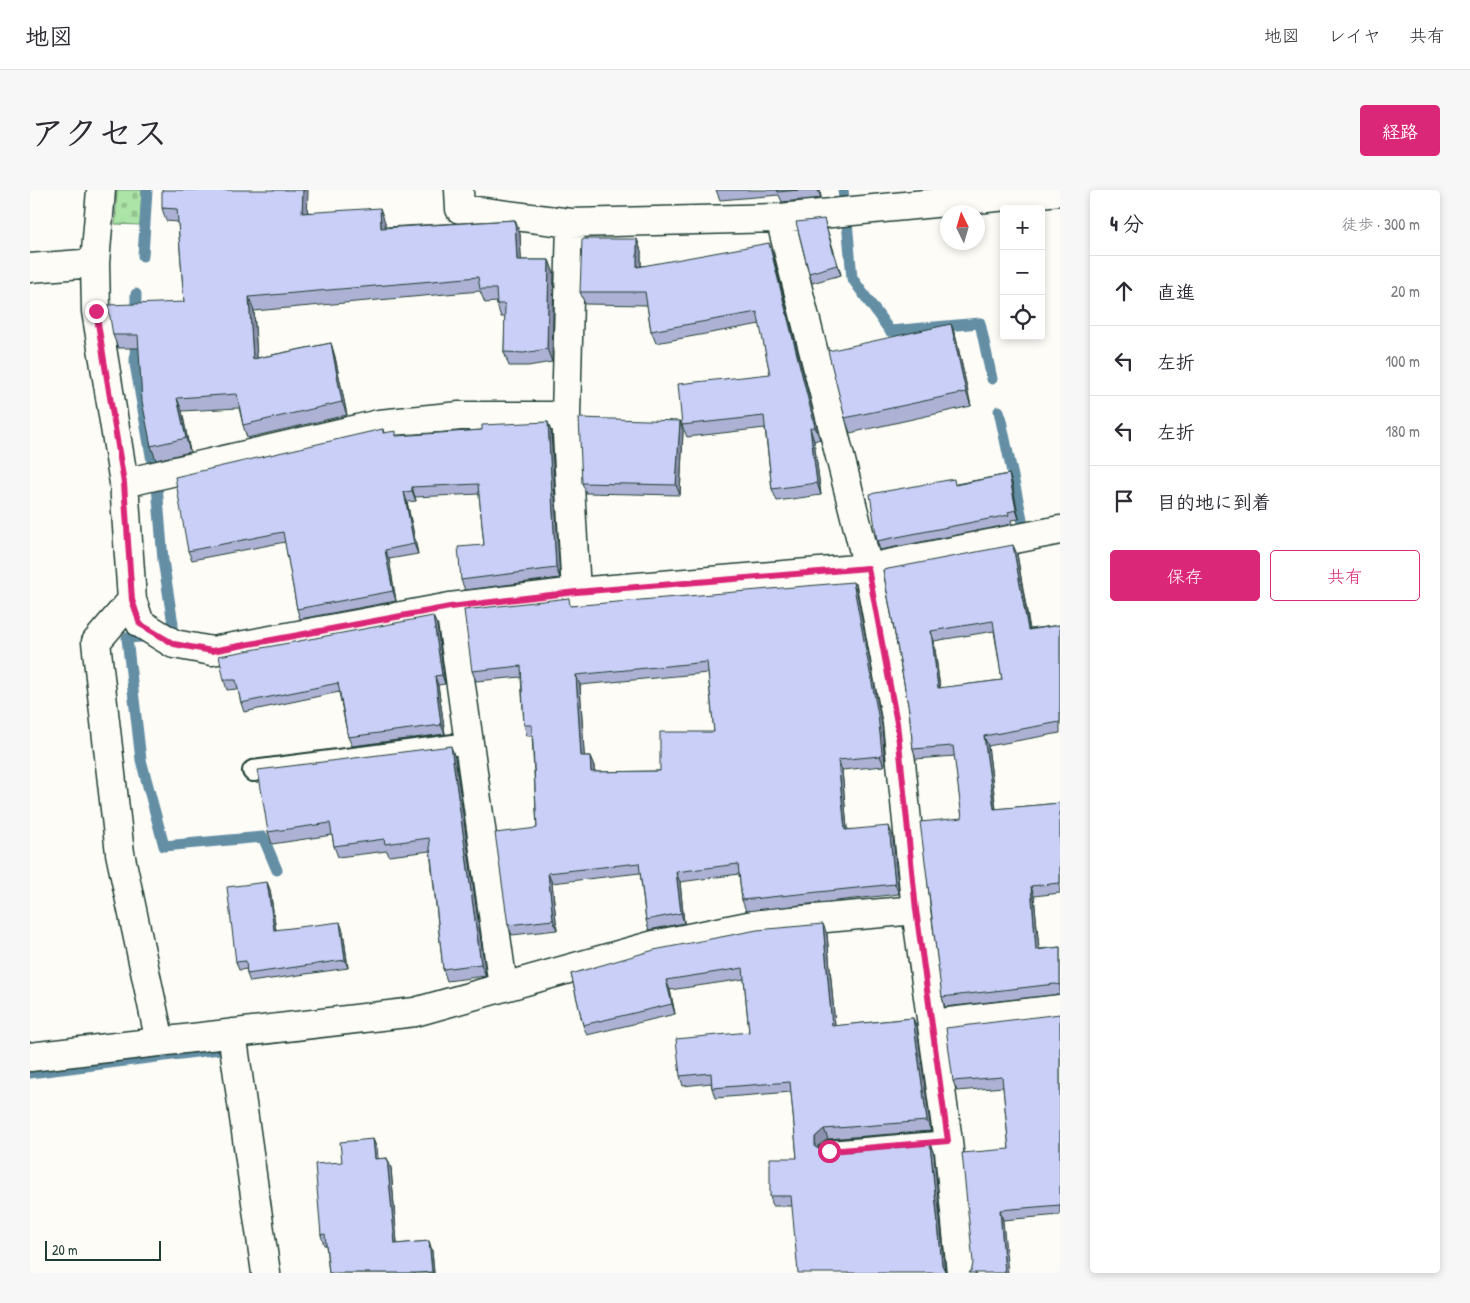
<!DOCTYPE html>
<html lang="ja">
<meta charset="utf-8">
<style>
body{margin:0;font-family:"Patrick Hand","Klee One",sans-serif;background:#f7f7f7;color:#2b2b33}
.controls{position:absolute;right:15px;top:15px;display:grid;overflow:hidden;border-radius:5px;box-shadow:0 2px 8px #0003}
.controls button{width:45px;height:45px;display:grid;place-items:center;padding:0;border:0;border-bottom:1px solid #e1e1e2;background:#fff;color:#2b2b33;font:25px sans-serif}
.compass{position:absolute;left:910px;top:15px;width:45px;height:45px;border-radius:50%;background:#fff;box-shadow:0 2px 8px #0003;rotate:355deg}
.scale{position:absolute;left:15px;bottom:12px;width:116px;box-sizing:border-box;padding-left:5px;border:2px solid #1f3d34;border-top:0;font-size:14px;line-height:18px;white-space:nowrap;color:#1f3d34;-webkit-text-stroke:4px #fdfcf7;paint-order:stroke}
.stop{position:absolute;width:15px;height:15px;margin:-11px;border:4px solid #db2777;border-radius:50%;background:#fff}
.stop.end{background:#db2777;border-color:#fff;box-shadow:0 1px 5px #0008}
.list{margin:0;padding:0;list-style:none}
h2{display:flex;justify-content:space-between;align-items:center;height:65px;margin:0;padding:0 20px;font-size:21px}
h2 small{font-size:16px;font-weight:400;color:#7c7c81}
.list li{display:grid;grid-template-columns:32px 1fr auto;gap:15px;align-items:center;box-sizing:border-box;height:70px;padding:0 20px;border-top:1px solid #e1e1e2}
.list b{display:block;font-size:19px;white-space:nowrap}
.list em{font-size:16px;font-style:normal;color:#7c7c81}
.actions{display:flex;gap:10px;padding:15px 20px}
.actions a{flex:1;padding:11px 0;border:1px solid #db2777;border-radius:5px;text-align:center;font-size:18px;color:#db2777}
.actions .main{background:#db2777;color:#fff}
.icon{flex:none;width:28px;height:28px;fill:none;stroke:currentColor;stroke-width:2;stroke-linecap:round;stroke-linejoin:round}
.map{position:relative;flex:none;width:1030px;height:1083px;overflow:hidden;border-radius:5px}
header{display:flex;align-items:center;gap:30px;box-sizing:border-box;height:70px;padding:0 25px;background:#fff;border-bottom:1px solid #e1e1e2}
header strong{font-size:24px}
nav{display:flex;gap:28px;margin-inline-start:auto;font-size:18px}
.intro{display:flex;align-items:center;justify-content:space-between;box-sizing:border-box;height:120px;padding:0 30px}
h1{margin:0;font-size:35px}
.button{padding:12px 22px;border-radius:5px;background:#db2777;color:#fff;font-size:18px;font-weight:700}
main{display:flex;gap:30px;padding:0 30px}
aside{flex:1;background:#fff;border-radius:5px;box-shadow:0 2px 8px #0003}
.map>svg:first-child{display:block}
.cemetery{fill:url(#cemetery-stones);stroke:#66906d}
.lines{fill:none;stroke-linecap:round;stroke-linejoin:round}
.stream{stroke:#638ea4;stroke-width:11}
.lane-casing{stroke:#1f3d34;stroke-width:24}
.street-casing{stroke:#1f3d34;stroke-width:31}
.lane{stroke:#fdfcf7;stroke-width:20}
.street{stroke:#fdfcf7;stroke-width:28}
.wall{fill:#adb2d4;stroke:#1f3d34;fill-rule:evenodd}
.shaded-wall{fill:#8d91ad;stroke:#1f3d34}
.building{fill:#c9cff7;stroke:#1f3d34;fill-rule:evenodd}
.route{stroke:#db2777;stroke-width:6}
</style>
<header>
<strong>地図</strong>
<nav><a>地図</a><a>レイヤ</a><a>共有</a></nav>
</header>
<div class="intro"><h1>アクセス</h1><a class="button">経路</a></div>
<main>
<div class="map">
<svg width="1030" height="1083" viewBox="0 0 1030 1083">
<defs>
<pattern id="cemetery-stones" width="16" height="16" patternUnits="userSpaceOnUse" patternTransform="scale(1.25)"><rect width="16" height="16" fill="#ace3a6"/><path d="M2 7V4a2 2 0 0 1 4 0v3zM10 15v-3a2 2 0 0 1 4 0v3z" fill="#94c490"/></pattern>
</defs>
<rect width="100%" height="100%" fill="#fdfcf7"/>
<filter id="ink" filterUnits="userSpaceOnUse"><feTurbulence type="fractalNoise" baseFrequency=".02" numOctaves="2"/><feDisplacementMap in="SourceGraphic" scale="10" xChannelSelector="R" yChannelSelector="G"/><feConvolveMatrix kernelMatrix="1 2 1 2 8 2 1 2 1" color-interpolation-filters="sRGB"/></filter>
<g filter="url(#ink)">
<path class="cemetery" d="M87,0H112L110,35L85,34Z"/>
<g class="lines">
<path class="stream" d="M813,0L814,8
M817,31L822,88L860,141L950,133L962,189
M113,66L117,0
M106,104L105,174L123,277
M969,221L992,329
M127,296L133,370L143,434
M112,447L97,448L111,570L134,656L233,647L247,680
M0,883L190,859"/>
<g class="lane-casing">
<path id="lane" d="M223,581L439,553
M799,961L918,951"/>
</g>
<g class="street-casing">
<path id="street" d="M71,0L65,73L66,121L94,293L102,410L110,433L144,454L182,461L420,417L546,402L838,378L1030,340
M429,0L430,19L541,33L750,28L1030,1
M750,28L838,378L867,533L886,720L918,951L931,1083
M541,33L536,226L546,402
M0,78L65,73
M94,293L349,234L430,226H536
M102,410L66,452L90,663L130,852
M420,417L473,796
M902,834L1030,819
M202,843L236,1083
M0,867L385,822L624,755L728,734L886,720"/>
</g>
<use href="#lane" class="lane"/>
<use href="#street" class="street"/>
</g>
<path class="wall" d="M686,0H790L791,8L752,12L749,5L690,10Z
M132,18L278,22L355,32V37L485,30L490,44L491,70H519L524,84L522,172L498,176H479L474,162L475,127H471L466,112L455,113L450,101L224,121L227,168L301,153L305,167L317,225L217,248L213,235L209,218L152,221L160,262L126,270L121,256L109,158H88L83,145L154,112L148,32L136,31Z
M797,39L811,85L782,93L779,83Z
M607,49L611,61V76L743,65L790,249L784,251L791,305L747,311L742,299L735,238L657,247L652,235L740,184L730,134L626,153L621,141L617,115L555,114L550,102Z
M921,134L926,148L941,216L820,243L815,228Z
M518,232L521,242L530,388L435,400L431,390L454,355L449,304L385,307L386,311L377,312L388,364L359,369L366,411L270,429L267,419L255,352L162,370L158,361L353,239L354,243L367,245L452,240Z
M653,241L650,305L556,303L552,293Z
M979,284L982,293L989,329L981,330L982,334L850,360L847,351L926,294Z
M987,364L1000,439L1030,435V543L958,556L966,619L1030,613V703L1004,706L1009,759L1030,757V804L915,817L912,807L932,628L925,566L886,569L883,559L879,520L853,380ZM964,441L972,490L910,498L904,451Z
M827,402L852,535L855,573L854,576L812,580L817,639L863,646L869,704L716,721L712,710L709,684L650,692L654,733L619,740L616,730L610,683L522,693L527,740L482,745L478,735L507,638L502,545L497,546L494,535L491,487L446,491L442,481L542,416ZM678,483L684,542L630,581L564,582V576L560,566H554L550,495Z
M407,435L415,494L408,495L415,544L322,556L318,547L309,502L214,522L211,513L208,499L197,500L194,490Z
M425,568L456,786L417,791L413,779L400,661L359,666L357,661L308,667L304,656L302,645L242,654L238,642Z
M237,692L240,700L246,740L313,741L318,778L220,792L217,784V779L209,780L206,772Z
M797,744L805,836L883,828L887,838L901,941L798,949L788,956V959L796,963L900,954L904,964L916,1083L762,1016H743L740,1006L767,968L761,902L685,908L682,898L681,893L653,896L650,886L719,842L714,789L640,800L645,824L557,845L553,835L541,784Z
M1030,824V1025L973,1030L942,1079L979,959L973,897L927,901L923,891Z
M343,949L347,959L348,969L357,968L361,978L367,1054L399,1051L402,1061L404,1083H299L296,1055H294L291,1045L312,972Z"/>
<path class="shaded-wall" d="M273,0H278L277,36L272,23Z
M788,0H790L791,8Z
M350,18L355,32L356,51L351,38Z
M794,29L797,39L811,85L807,75Z
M485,30L490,44L492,83L487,70Z
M607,49L611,61V89L607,77Z
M739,53L743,65L790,249L785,237Z
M519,70L524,84L522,172L517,159Z
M219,107L224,121L228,182L223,169Z
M921,134L926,148L941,216L936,202Z
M301,153L305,167L317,225L312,212Z
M147,208L152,221L160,262L156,248Z
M650,231L653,241L650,305L646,295Z
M518,232L521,242L530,388L526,378Z
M780,238L784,251L791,305L787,293Z
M979,284L982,293L989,329L986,320Z
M382,297L385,307L386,311L382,301Z
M374,302L377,312L388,364L384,354Z
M983,355L987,364L1001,449L998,440Z
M355,360L359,369L366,411L363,401Z
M823,392L827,402L852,535L855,573L854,576L850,566Z
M403,426L407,435L415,494L412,485Z
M901,441L904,451L911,508L908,498Z
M546,485L550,495L555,576L551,566Z
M405,486L408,495L415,544L411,535Z
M954,546L958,556L967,629L964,619Z
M421,556L425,568L456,786L451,774Z
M560,566L564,576L565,592L561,582Z
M808,570L812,580L818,650L815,640Z
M859,636L863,646L869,704L865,694Z
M646,682L650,692L654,733L651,723Z
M518,683L522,693L527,740L523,730Z
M237,692L240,700L247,748L244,740Z
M1001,696L1004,706L1010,769L1006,760Z
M310,732L313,741L318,778L315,770Z
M793,734L797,744L806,846L802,836Z
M636,790L640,800L645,824L642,814Z
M883,828L887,838L901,941L897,931Z
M794,939L798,949L788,956L789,967L785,957V947Z
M343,949L347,959L349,979L345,969Z
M900,954L904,964L915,1083L912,1075Z
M357,968L361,978L368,1064L365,1054Z
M970,1020L973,1030L978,1083H975Z
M399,1051L402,1061L404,1083H402V1082Z"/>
<path class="building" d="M132,0H273L272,23L350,18L351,38L485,30L487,70H519L517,159L494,163L474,162L475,114H467L466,99H450L448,87L219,107L223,169L301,153L312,212L213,235L207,204L147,208L156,248L121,256L112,211L108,145H83L78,115L154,112L147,19L132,18Z
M747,0H768L748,2Z
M794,29L807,75L779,83L766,32Z
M552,49H607V77L739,53L785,237L780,238L787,293L742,299L734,226L652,235L648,194L740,184L727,122L621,141L615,102H550Z
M921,134L936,202L815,228L798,161Z
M549,228L650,231L646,295L552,293Z
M518,232L526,378L431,390L428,357L454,355L448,294L382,297V301L374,302L384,354L355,360L363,401L267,419L253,342L158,361L145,287L348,240L353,239V243L366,241V246L452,240V235Z
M979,284L986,320L978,322L979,325L847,351L840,304L924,289L925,295Z
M983,355L998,440L1030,435V532L954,546L964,619L1030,613V693L1001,696L1006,760L1030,757V795L1025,794L912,807L890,632L932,628L923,556L883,559L879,520L853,380ZM963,431L972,490L908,498L901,441Z
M823,392L848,525L852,563L850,566L808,570L815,640L859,636L865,694L712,710L708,674L646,682L651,723L616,730L609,673L518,683L523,730L478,735L465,643L507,638L502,535H494L491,476L442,481L434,420L539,408L540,416ZM677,472L684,542H630V581L561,582L560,566H551L546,485Z
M403,426L412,485L405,486L411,535L318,547L308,493L211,513L206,490H194L189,466Z
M421,556L451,774L413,779L399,648L355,654L354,649L304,656L300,633L238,642L228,580Z
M237,692L244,740L310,732L315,770L217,784L216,771L206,772L197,697Z
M793,734L802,836L883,828L897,931L794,939L785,947V957L796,963L900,954L912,1075L916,1083H768L761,1006H740V968H767L760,892L682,898L681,883L650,886L646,849L719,842L713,778L636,790L642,814L553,835L541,784L624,760L727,740Z
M1030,824V1015L970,1020L975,1083H939L942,1079L943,1072L932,963L979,959L972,887L923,891L916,838Z
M343,949L345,969L357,968L365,1054L399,1051L402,1082L387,1083H299L295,1044L291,1045L285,974L312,972L310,952Z"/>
</g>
<g class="lines" filter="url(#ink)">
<path class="route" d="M66,121L94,293L102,410L110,434L144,454L182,461L420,417L546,402L838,378L867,533L886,720L918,951L799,961"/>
</g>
</svg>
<div class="controls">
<button>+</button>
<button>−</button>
<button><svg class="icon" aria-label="locate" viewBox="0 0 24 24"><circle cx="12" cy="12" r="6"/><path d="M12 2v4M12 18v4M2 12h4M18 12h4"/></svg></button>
</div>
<svg class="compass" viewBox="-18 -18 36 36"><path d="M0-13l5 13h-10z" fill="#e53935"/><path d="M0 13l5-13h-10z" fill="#7c7c81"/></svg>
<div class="scale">20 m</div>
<div class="stop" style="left:799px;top:961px"></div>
<div class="stop end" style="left:66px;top:121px"></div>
</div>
<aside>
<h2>4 分<small>徒歩 · 300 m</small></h2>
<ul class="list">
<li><svg class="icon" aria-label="ahead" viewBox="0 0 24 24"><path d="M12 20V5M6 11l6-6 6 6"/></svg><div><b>直進</b></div><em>20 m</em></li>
<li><svg class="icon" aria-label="left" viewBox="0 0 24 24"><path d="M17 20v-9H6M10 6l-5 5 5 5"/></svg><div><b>左折</b></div><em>100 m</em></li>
<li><svg class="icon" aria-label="left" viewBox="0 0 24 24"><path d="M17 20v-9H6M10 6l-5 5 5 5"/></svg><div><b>左折</b></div><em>180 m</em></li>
<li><svg class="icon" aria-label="arrive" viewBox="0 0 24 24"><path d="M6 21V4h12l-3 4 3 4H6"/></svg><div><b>目的地に到着</b></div></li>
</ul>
<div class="actions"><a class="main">保存</a><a>共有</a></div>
</aside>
</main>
